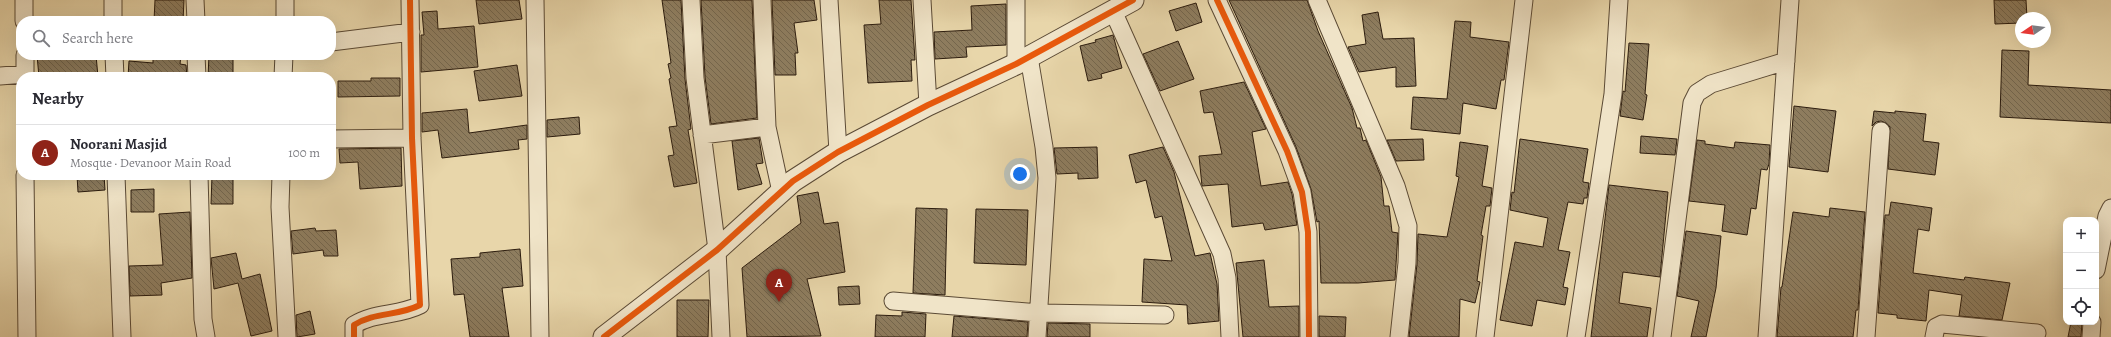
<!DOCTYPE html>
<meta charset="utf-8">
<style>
body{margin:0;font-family:Alegreya,serif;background:#f7f7f7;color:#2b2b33}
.controls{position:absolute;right:12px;bottom:12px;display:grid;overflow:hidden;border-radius:8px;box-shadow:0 4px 16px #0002}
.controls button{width:36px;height:36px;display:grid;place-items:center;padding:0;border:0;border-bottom:1px solid #e1e1e2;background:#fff;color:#2b2b33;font:20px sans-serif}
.compass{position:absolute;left:2015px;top:12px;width:36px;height:36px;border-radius:50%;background:#fff;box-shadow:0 4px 16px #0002;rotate:257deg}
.you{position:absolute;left:1020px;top:174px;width:14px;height:14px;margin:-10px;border:3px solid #fff;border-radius:50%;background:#1a73e8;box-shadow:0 0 0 6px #1a73e833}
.badge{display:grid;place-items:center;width:26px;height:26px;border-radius:50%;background:#8f2418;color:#fff;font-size:13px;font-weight:700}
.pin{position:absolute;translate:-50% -33px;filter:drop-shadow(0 1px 2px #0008)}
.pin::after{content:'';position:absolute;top:21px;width:14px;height:12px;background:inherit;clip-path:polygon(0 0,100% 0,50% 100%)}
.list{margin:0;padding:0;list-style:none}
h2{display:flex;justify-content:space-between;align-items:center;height:52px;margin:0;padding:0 16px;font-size:17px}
h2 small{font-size:13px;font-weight:400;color:#7c7c81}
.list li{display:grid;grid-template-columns:26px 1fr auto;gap:12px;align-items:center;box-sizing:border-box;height:56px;padding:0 16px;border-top:1px solid #e1e1e2}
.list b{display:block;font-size:15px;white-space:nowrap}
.list p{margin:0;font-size:13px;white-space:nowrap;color:#7c7c81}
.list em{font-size:13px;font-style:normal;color:#7c7c81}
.icon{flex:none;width:22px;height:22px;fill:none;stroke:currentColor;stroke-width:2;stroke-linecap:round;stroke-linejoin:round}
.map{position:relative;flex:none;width:2111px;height:337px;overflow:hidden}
.search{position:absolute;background:#fff;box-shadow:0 4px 16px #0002;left:16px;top:16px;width:320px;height:44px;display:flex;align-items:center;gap:10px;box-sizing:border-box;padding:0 14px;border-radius:16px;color:#7c7c81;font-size:15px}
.panel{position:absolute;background:#fff;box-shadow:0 4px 16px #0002;left:16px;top:72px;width:320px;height:108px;border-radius:16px}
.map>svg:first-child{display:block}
.building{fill:url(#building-back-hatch);stroke:#2c1c0e}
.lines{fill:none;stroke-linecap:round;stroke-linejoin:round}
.minor-casing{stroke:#5b4a35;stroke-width:19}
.tertiary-casing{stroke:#5b4a35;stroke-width:23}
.minor{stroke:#f0e4c8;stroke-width:17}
.tertiary{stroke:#f0e4c8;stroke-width:21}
.cycleway-casing{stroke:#f0e4c8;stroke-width:8}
.cycleway{stroke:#e8590c;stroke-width:6}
</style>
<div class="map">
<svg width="2111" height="337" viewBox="0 0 2111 337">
<defs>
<pattern id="building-back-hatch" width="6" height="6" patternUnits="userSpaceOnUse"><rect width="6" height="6" fill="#8e7d5f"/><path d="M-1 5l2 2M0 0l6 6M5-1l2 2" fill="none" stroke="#74664d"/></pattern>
</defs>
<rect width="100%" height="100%" fill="#e8d6aa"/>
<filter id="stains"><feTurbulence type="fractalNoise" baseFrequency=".005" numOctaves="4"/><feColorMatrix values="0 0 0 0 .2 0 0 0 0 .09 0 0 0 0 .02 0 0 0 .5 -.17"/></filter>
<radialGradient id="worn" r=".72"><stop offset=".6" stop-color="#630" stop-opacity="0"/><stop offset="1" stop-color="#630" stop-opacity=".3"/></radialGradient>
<path class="building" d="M155,0H184L183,21H154Z
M476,0H519L522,19L479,24Z
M662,0H681L685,79L691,129L688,130L697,183L674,187L668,156L674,155L669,127L677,126L669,79L671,78L668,64L671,63Z
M701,0H752L757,118L711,124L705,77Z
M772,0H814L817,20L794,23L798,53H795L796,75H775Z
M879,0H911L915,60H911L912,81L868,83L864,25L881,24Z
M1229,0H1307L1318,31L1352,108L1357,128H1360L1363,141L1366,140L1381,177L1384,206H1389L1392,232L1398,233L1395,280L1358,283H1321L1319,221L1317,222L1311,189L1296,147Z
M1994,0H2026L2027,18H2021V23L1995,24Z
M1196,3L1202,22L1176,31L1169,11Z
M1006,4V45L966,47L967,57L935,59L934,32L972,30L971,6Z
M437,11L438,29L474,26L478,67L421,72V35H424L422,12Z
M1378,12L1383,39L1414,38L1416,86L1396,87V67L1359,72L1348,47L1366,44L1362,15Z
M1455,21L1471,22L1470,37L1509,42L1504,80H1501L1496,109L1463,103L1460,134L1411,129L1413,97L1447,99Z
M1113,35L1122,68L1101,74L1102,78L1088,81L1080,46L1096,42L1095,40Z
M1178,41L1194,79L1160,91L1143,54Z
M1629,43L1649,44L1645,94L1647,95L1643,120L1620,116L1623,91L1625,92Z
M2002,50L2029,51L2028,85L2111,90V123L2000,117Z
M37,55H96L98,77H39Z
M153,55H181L180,64L186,65L187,77H128L129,61L153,63Z
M209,55H233V77H208Z
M517,65L522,96L479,101L474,71Z
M371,78H400V96L338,97V81H371Z
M1244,82L1266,129L1252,132L1261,186L1288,182L1292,194L1297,225L1265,230L1263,223L1232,227L1228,184L1202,186L1199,156L1222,154L1213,112L1204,113L1200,91Z
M1794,106L1836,111L1828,172L1789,167Z
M467,109L469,133L527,125V139L518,140L519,149L442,158L438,130L422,132V113Z
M1874,111L1895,113V111L1926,114L1923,141L1939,143L1935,175L1888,169L1890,127L1886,123L1881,121L1876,122L1872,126Z
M579,117L580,134L547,137V120Z
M1641,136L1677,139L1675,155L1640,153Z
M759,138L763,163L756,164L762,184L738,190L732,141Z
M1423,139L1424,160L1396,161L1387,140Z
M1520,139L1588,149L1583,180V182L1589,183L1587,198H1584L1583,204L1568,202L1558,250L1570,252L1563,287L1568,288L1565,305L1537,300L1532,326L1500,320L1515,242L1543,247L1548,218L1510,210L1512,192L1514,193Z
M1697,140L1705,141V144L1734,148L1735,142L1770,145L1769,164L1767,170L1761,169L1756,209L1751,208L1747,235L1722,231L1725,205L1689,201Z
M1460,142L1488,146L1482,186L1492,188L1490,206H1486L1481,235L1483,236L1477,281L1480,282L1475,303L1460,299L1459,337H1409L1417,264L1418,234L1447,237L1459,177L1456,176Z
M1097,147L1098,178L1078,179V173L1057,174L1054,148Z
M1163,147L1174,172L1195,256L1210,253L1217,284L1219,321L1188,324L1187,305L1142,302L1144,259L1172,261L1162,216L1155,218L1146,180L1136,183L1129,155Z
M401,148L402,186L360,189L358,162L340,163L339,149Z
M77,175H104L105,190L78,192Z
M212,176H233V204H211Z
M1609,185L1668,192L1660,277L1623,272L1619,303L1651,308L1647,337H1591Z
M154,189V212H131V190Z
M818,192L824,224L838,222L845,272L807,279L821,336L747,337L742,268L801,223L797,196Z
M1891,202L1932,208L1929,231L1918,229L1913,273L1964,280L1965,277L2010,283L2002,320L1959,316L1962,295L1929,290L1926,321L1897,318V315L1878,313L1885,215H1889Z
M916,208L947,209L945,295L913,293Z
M1830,208L1865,212L1858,310H1856L1853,337H1777L1781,287H1782L1793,212L1829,217Z
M976,209L1028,210L1026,265L974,263Z
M190,212L192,278L161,283L162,295L130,296L129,266L163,265L159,214Z
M315,228L316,231L336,230L338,256H324L323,250L293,254L291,231Z
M1686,231L1721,236L1716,288L1706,337H1691L1699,301L1677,296Z
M520,249L523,286L502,288L509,337H470L464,294L454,295L451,259L480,257V253Z
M236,253L242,279L260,274L272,331L251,336L238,283L214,289L211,258Z
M1264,260L1269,307L1299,306V337H1243L1236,263Z
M859,286L860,304L839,305L838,287Z
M677,300H709L708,337H677Z
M310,311L315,334L297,337L296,315Z
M902,312L926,314L925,337H875L876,315L902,316Z
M954,316L1028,322L1027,337H952Z
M1319,316L1346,317L1345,337H1319Z
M2071,322H2082L2081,337H2068Z
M1048,323L1090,324V337H1047Z"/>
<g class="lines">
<g class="minor-casing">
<path id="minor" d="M24,0V21
M113,0V21
M195,0L196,21
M535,0L540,337
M691,0L695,78L717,250L721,337
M762,0L767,127L781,192
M829,0L838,152
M922,0L928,105
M1217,0L1287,151L1302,192L1308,232L1309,337
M1317,0L1396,186L1408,226L1407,263L1399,337
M1113,11L1222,254L1227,278L1230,337
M285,21V0
M331,42L411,32
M25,55V77
M114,55L115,77
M196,55L197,77
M1029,57L1044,147L1047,178L1037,337
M1016,64V0
M0,76L25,74
M283,77L284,55
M702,135L767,127
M331,139L412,138
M25,175L27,337
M116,175L122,337
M199,175L203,319L206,337
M281,175L280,207L287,337
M2096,270L2107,216L2111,208
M893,301L1039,313L1165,315
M354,337V325C374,312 399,316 420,305L412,138L410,0
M1485,337L1524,0
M1576,337L1613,94L1619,0
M1662,337L1692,103L1697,93L1711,84L1786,61
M1767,337L1790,0
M1866,337L1881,131
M1934,337L1936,327L1942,324L2037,333
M2091,337L2092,322"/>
</g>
<g class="tertiary-casing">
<path id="tertiary" d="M604,337L717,250L793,181L838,152L928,105L1016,64L1133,0"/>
</g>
<use href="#minor" class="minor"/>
<use href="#tertiary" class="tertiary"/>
<g class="cycleway-casing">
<path id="cycleway" d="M1217,0L1287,151L1302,192L1308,232L1309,337
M354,337V325C374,312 399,316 420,305L412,138L410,0
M604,337L717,250L793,181L838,152L928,105L1016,64L1133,0"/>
</g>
<use href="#cycleway" class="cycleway"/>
</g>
<rect width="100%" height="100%" filter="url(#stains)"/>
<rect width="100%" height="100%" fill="url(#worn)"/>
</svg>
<div class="controls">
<button>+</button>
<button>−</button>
<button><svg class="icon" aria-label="locate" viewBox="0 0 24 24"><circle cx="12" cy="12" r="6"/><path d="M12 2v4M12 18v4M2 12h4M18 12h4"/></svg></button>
</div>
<svg class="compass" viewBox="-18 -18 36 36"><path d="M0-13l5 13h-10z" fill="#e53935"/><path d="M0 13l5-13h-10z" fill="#7c7c81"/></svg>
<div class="you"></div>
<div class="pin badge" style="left:779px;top:302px">A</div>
<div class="search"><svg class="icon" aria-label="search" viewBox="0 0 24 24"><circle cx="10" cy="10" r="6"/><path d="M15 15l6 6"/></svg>Search here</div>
<section class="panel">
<h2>Nearby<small></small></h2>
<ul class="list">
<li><span class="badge">A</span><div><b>Noorani Masjid</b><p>Mosque · Devanoor Main Road</p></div><em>100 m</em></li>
</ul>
</section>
</div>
